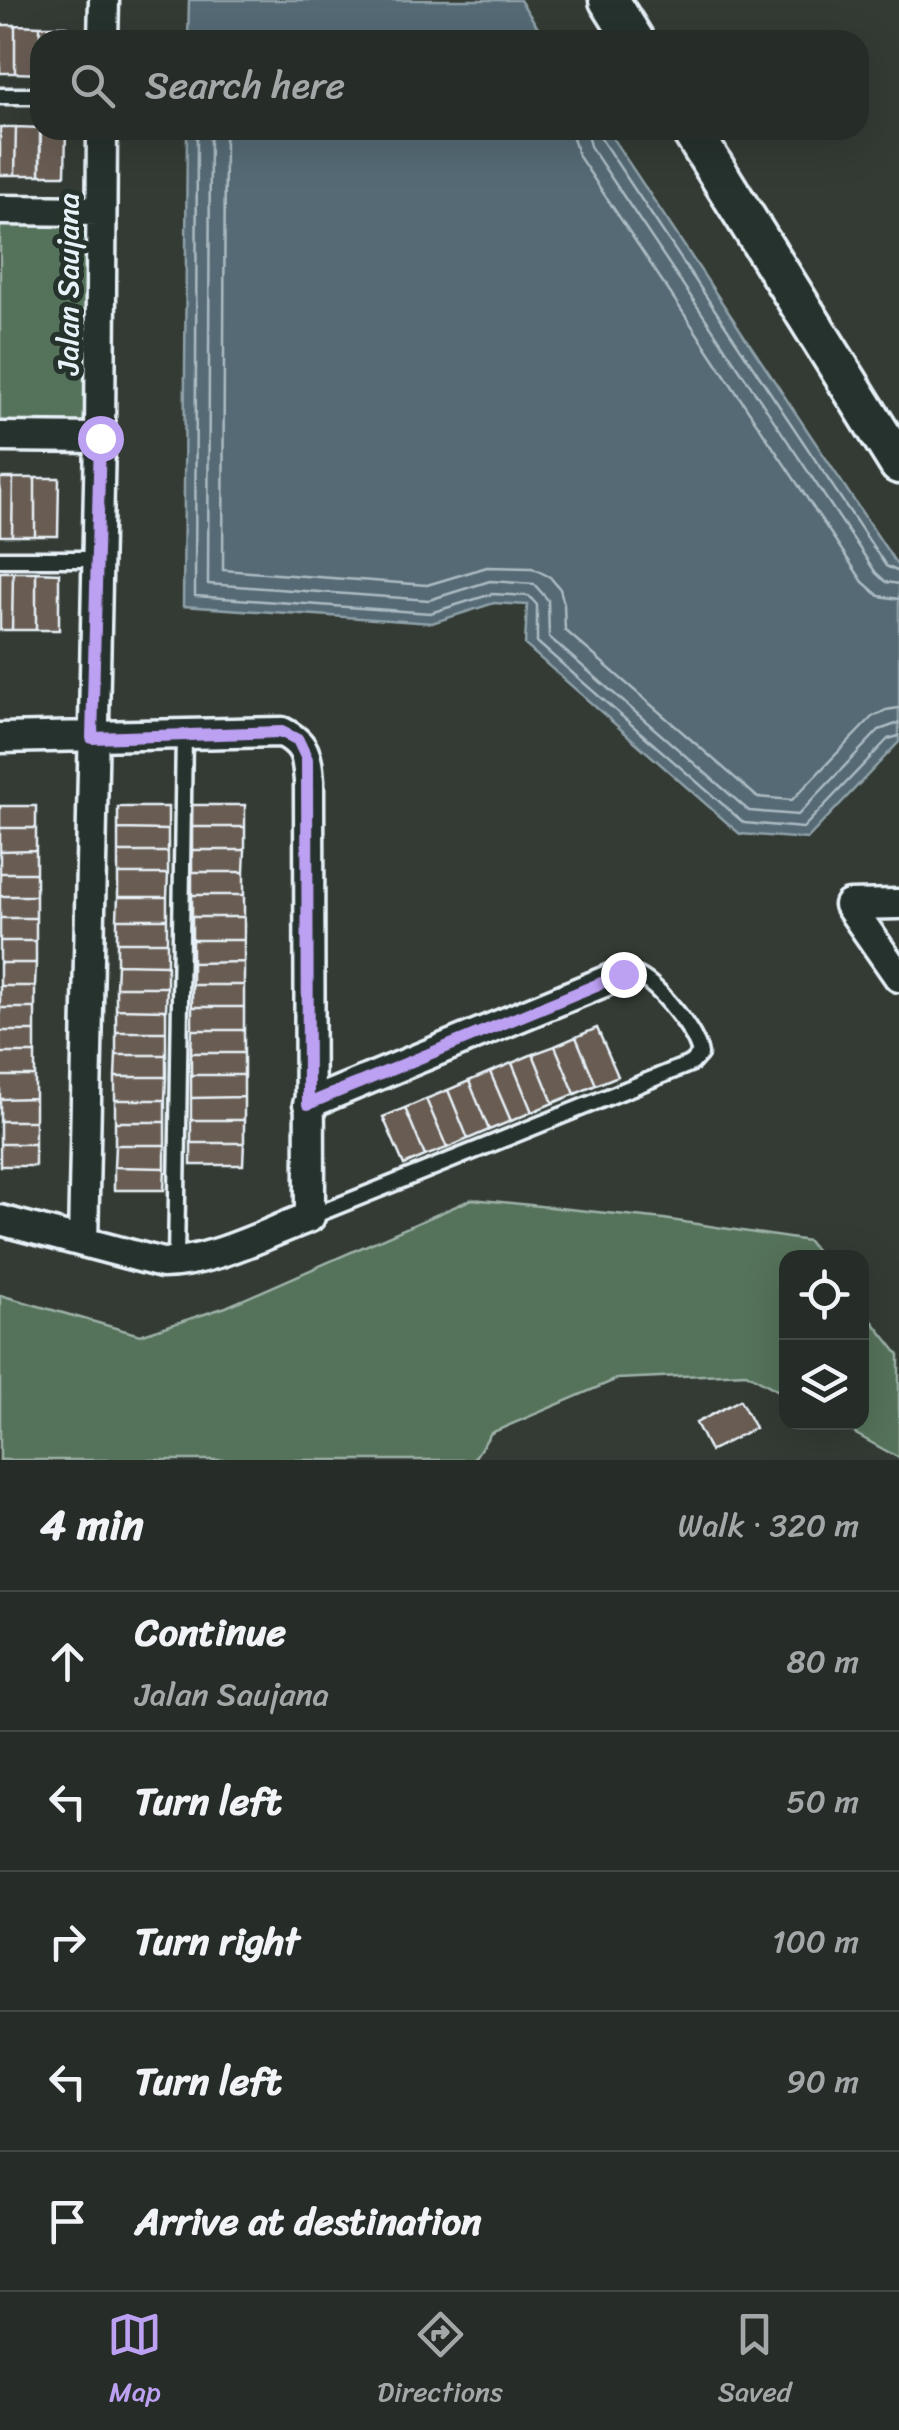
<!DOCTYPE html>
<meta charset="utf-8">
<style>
body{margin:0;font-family:Sriracha,sans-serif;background:#323833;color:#f1f3f6}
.controls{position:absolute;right:30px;bottom:30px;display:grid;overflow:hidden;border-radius:20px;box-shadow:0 10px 40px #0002}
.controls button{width:90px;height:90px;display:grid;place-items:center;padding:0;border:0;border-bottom:2px solid #424844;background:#262c27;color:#f1f3f6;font:50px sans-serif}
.stop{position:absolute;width:30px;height:30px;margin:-22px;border:8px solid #bca0f2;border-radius:50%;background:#fff}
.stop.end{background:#bca0f2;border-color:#fff;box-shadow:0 2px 10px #0008}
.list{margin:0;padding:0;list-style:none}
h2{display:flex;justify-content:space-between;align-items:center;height:130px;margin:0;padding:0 40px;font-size:42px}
h2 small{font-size:32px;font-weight:400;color:#a4a7a7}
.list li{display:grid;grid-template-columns:65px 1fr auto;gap:30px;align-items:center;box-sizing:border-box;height:140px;padding:0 40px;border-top:2px solid #424844}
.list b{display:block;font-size:38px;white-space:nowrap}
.list p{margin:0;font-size:32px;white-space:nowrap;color:#a4a7a7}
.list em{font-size:32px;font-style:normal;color:#a4a7a7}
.icon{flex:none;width:55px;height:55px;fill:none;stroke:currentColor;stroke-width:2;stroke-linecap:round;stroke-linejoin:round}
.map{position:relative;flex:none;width:899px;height:1460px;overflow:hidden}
.search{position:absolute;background:#262c27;box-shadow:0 10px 40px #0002;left:30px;right:30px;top:30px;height:110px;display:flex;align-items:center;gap:25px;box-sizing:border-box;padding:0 35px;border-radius:30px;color:#a4a7a7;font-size:38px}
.sheet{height:830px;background:#262c27}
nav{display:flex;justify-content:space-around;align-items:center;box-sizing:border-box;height:140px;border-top:2px solid #424844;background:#262c27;font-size:28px;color:#a4a7a7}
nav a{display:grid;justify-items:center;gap:5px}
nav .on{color:#bca0f2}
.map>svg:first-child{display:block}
.green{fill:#55725a;stroke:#9eb2a9;stroke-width:2.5}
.water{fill:#556b74;stroke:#90a1a9;stroke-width:2.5}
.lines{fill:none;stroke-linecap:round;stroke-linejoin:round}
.shore{stroke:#adbbc3;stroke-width:2.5}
.building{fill:#675c52;stroke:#e8f1f8;stroke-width:2.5}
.lane-casing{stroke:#e8f1f8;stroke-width:21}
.street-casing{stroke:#e8f1f8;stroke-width:35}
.secondary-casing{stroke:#e8f1f8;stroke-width:45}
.lane{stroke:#26332d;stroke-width:14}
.street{stroke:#26332d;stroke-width:28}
.secondary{stroke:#26332d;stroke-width:38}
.route{stroke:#bca0f2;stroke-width:12}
.labels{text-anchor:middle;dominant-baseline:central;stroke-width:10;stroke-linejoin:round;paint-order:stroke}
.street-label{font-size:30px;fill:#e8f1f8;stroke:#26332d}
</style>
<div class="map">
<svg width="899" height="1460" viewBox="0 0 899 1460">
<rect width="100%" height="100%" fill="#333b34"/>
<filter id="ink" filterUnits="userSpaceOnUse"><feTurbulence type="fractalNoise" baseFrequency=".01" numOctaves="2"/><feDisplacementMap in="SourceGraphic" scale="20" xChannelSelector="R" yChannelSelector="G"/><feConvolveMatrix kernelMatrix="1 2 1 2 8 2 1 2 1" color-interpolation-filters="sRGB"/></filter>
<g filter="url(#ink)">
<path class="green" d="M0,223L87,224L84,423H0Z
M472,1199L664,1219L808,1241L821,1257L786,1258V1395L746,1373L617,1379L491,1433L473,1460H0V1295L140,1335L226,1307Z
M862,1308L899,1355V1458L836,1423L862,1422Z"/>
<path class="water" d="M189,0H520L546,40H188Z
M187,130H607L899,568V742L807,839L740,834L525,645L527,605L494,603L432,623L183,606Z"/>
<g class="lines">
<path class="shore" d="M197,130L195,596L430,613L492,594L529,596L537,605V642L744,823L803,828L888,739L899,736
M210,130L208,584L429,600L490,581L534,584L548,600L549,637L749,811L798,815L879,730L899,723
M225,130L223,570L427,585L487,567L532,568L550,577L560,589L564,604L565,630L757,797L792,800L872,717L886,710L899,708
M571,130L578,155L863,582L879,596L899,599
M586,130L590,146L876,573L886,582L899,584
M599,130L601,139L886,566L899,572"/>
</g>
<path class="building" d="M0,25H15V73H0Z
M15,25L40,26V74L15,73Z
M40,26H66L65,40H40Z
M0,127H16L15,175H0Z
M16,127L40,128V175H15Z
M41,130H66L65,175H40Z
M0,478H13L12,536H0Z
M13,478H35V536H12Z
M35,478H59L58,536H35Z
M0,572H13L12,630H0Z
M13,572H36V630H12Z
M36,572L59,573V630H36Z
M192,805H245V827H192Z
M0,806H36V828H0Z
M118,807H168V830L118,829Z
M192,827H245V850H192Z
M0,828H36V850L0,851Z
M118,829L168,830V852H118Z
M36,850V873H0V851Z
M192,850H245L244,872H192Z
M118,852H168V874H118Z
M192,872H244V895H192Z
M0,873H36V896H0Z
M118,874H168L167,897H118Z
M192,895H244V917H192Z
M0,896H36V918H0Z
M118,897H167V919H117Z
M192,917H244V940H192Z
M0,918H36V941H0Z
M117,919H167V942H117Z
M192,940H244V962L192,963Z
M0,941H36V963H0Z
M117,942H167V965L117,964Z
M244,962V985H192V963Z
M0,963H36L35,986H0Z
M117,964L167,965V987H116Z
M192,985H244V1007H192Z
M0,986H35V1008H0Z
M116,987H167L166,1010L116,1009Z
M192,1007H244V1030H192Z
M0,1008H35V1031H0Z
M116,1009L166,1010V1032H116Z
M597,1028L618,1076L596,1085L576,1037Z
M192,1030H244V1053H191Z
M0,1031H35V1053H0Z
M116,1032H166V1055H116Z
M576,1037L596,1085L575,1094L555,1046Z
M555,1046L575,1094L553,1103L533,1054Z
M0,1053H35V1076H0Z
M191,1053H244V1075H191Z
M533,1054L553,1103L532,1112L512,1063Z
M116,1055H166V1077H115Z
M512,1063L532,1112L511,1121L490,1072Z
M490,1072L511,1121L489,1130L469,1081Z
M191,1075H244V1097L191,1098Z
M0,1076H35V1098L0,1099Z
M115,1077H166L165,1100H115Z
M469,1081L489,1130L468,1139L448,1090Z
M448,1090L468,1139L447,1148L426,1099Z
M244,1097V1120H191V1098Z
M35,1098V1121H0V1099Z
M426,1099L447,1148L425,1156L405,1108Z
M115,1100H165V1122H115Z
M405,1108L425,1156L404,1165L383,1117Z
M191,1120H244V1143H191Z
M0,1121H35V1144H0Z
M115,1122H165V1145H115Z
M191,1143H244L243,1165H191Z
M0,1144H35V1166H0Z
M115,1145H165V1168L114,1167Z
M114,1167L165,1168L164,1190H114Z
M740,1400L755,1428L710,1451L696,1423Z"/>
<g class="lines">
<g class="lane-casing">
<path id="lane" d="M0,96H40
M0,559H96
M310,1217L692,1063L700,1054C696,1032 660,987 639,976C637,976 625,974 623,974
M176,1263L184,735"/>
</g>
<g class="street-casing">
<path id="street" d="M103,40L104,0
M0,210L100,211
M0,437L100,438
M0,738L282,732C306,744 307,756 309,781L310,1217C264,1234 211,1263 162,1263L0,1220
M899,904L849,905L899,977
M308,1104L623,974
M83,1242L100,438L102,130"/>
</g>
<g class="secondary-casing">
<path id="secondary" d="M609,0L634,40
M691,130L899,464"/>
</g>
<use href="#lane" class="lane"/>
<use href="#street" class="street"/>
<use href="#secondary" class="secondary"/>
</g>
</g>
<g class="lines" filter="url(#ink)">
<path class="route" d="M100,438L92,738L282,732L298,740L307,759L308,1104L623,974"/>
</g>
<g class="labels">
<g class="street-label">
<text transform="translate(68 284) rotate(-90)">Jalan Saujana</text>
</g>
</g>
</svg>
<div class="controls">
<button><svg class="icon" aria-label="locate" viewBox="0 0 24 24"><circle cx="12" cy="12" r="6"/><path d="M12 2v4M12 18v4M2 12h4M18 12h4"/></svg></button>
<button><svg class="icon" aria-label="layers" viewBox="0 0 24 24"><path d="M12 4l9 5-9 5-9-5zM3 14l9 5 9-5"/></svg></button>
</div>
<div class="stop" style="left:100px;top:438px"></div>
<div class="stop end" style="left:623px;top:974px"></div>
<div class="search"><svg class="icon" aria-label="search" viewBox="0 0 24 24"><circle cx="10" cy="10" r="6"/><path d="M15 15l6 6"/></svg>Search here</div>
</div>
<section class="sheet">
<h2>4 min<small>Walk · 320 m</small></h2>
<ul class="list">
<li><svg class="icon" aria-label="ahead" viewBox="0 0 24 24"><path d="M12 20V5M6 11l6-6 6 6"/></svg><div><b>Continue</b><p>Jalan Saujana</p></div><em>80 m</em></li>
<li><svg class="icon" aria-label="left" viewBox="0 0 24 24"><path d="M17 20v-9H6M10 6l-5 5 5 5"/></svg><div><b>Turn left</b></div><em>50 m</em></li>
<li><svg class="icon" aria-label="right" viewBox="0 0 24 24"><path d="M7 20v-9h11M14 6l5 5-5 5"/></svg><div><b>Turn right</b></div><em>100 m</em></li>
<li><svg class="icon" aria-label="left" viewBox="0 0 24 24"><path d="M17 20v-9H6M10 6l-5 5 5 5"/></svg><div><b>Turn left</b></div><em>90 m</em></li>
<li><svg class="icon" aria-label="arrive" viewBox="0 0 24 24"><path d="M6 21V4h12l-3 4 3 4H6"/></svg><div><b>Arrive at destination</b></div></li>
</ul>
</section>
<nav>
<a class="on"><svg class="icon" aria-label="map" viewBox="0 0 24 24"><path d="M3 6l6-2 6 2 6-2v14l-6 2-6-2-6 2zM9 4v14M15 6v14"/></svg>Map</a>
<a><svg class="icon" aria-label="directions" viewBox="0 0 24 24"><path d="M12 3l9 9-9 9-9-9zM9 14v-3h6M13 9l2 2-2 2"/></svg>Directions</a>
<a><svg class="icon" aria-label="saved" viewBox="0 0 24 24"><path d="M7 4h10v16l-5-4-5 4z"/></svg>Saved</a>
</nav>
